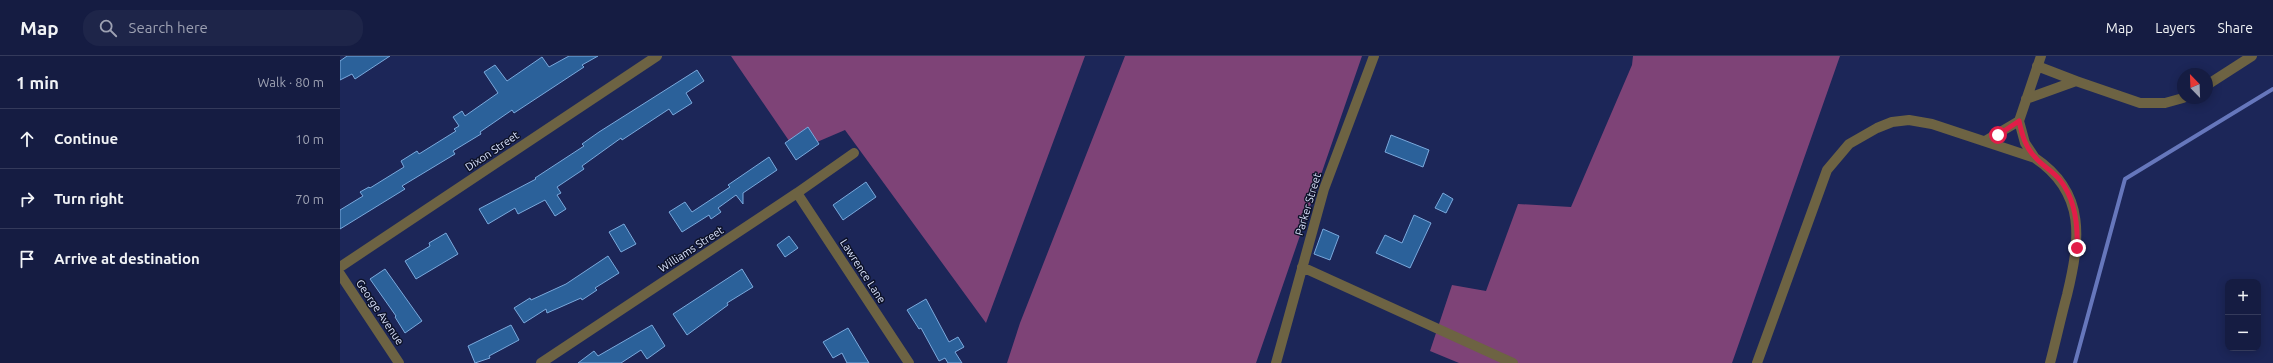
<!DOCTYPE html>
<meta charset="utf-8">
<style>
body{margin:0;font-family:Ubuntu,sans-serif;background:#1e2549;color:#f1f3f6}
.controls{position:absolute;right:12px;bottom:12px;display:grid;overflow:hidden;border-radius:8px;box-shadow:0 2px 10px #0003}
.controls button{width:36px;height:36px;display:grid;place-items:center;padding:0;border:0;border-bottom:1px solid #343a5b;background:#151c42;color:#f1f3f6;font:20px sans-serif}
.compass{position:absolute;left:1837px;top:12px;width:36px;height:36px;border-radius:50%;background:#151c42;box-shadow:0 2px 10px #0003;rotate:337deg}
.stop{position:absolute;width:12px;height:12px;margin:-9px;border:3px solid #e11d48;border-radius:50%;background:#fff}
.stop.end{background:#e11d48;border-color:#fff;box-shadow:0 1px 4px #0008}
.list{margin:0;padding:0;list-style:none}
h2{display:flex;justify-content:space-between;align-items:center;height:52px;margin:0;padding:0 16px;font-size:17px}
h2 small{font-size:13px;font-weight:400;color:#9da1b2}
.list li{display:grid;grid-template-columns:26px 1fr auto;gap:12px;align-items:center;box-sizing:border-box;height:60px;padding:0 16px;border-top:1px solid #343a5b}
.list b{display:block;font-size:15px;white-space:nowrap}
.list em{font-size:13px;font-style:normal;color:#9da1b2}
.icon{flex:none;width:22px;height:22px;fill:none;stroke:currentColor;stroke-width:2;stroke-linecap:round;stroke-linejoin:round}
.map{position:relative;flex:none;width:1933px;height:307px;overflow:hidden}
header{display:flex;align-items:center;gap:24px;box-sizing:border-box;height:56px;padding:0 20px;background:#151c42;border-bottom:1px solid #343a5b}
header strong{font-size:19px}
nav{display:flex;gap:22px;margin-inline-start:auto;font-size:14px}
.search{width:280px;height:36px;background:#1e2549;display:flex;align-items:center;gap:10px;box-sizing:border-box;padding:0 14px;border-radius:16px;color:#9da1b2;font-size:15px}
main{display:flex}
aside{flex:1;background:#151c42}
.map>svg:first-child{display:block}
.forest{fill:#7e4377}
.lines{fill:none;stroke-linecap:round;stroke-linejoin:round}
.stream{stroke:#6677bc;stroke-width:4}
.building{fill:#2b619a;stroke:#7aa9dd}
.minor{stroke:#6d6343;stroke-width:10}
.route{stroke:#e11d48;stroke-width:5}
.labels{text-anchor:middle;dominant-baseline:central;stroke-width:3;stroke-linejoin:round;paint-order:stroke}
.street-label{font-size:11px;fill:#d9e1fb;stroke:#0d1228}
</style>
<header>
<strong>Map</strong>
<div class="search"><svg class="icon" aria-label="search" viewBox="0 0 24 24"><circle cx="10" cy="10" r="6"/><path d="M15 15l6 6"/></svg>Search here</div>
<nav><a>Map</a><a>Layers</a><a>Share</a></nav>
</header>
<main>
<aside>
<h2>1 min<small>Walk · 80 m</small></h2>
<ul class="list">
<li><svg class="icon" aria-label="ahead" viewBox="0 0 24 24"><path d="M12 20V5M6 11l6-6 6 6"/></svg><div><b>Continue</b></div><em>10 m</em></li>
<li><svg class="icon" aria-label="right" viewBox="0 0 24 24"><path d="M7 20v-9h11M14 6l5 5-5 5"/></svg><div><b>Turn right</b></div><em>70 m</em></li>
<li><svg class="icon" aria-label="arrive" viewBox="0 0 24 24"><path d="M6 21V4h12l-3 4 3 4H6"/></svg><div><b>Arrive at destination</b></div></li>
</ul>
</aside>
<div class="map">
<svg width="1933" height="307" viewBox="0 0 1933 307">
<rect width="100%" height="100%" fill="#1c2658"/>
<path class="forest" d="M391,0H745L646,267L505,74L456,95Z
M785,0H1022L916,307H667L680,267Z
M1293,0H1500L1392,307H1119L1090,295L1112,229L1146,235L1178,148L1231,151L1292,9Z"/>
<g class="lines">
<path class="stream" d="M1735,307L1785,123L1933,33"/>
</g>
<path class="building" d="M7,0H50L15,23L12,18L0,24V5Z
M229,0H258L242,9L244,11L174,57L172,54L140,76L141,78L113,95L115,98L62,130L65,133L0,173V154L23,140L20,136L29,131L30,132L64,111L61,105L77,95L79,98L116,75L114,73L119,70L113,61L122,55L125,60L158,37L144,16L155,9L167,25L202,1L209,11Z
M357,14L364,25L346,37L352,47L333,59L329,53L282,84L281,82L242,110L244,113L217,131L221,137L217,139L226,153L215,160L205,144L178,158L175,152L148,168L139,153L196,123L195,122L244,90L242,88L259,76Z
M468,71L479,88L456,104L445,87Z
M1051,79L1089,94L1083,111L1045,96Z
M429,101L437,114L403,137V148L396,139L378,152L381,156L371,163L369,159L342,176L329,156L345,146L352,156L390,131L388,129Z
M526,126L536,141L503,164L493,149Z
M1103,137L1113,143L1106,157L1095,152Z
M1074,159L1091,167L1070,212L1036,197L1045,179L1062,187Z
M284,168L296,188L281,196L269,176Z
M983,173L999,180L990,204L974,198Z
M106,177L118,198L76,223L65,205L90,190L89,187Z
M449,180L458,192L445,201L437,189Z
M268,200L279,217L255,232L257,234L242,244L241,242L207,257L206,253L184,267L174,252L190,242L191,244L226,228Z
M45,213L82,265L65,277L55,261L56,260L30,223Z
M402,213L413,231L387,247L388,249L347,279L333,258Z
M586,243L609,286L618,281L624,291L615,296L622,307H608L605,302L599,305L581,272L579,273L567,254Z
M171,269L179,284L149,300L150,302L135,307L128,290Z
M312,269L325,290L307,303L301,294L281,307H238L254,295L258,300Z
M508,272L529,307H507L502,297L493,302L483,286Z"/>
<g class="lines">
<path class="minor" d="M1697,10L1736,25
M1867,29L1912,0
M1686,43L1736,25L1800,47H1825L1843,42
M1645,85L1679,65
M1695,102L1685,87L1679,65L1701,0
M457,137L569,307
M0,211L317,0
M962,211L1173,307
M0,218L59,307
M201,307L457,137L514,97
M936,307L984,133L1034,0
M1417,307L1487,114L1509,88L1537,72L1552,66L1569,64L1592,68L1695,102C1747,137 1740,185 1727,239C1721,261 1716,284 1710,307"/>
</g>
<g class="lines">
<path class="route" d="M1658,79L1679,65C1682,78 1685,91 1695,101C1702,110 1712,114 1720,124C1735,143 1738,169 1737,192"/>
</g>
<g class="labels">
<g class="street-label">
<text transform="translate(152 95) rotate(-34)">Dixon Street</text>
<text transform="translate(968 148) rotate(-73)">Parker Street</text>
<text transform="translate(351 193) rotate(-33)">Williams Street</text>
<text transform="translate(523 215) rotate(57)">Lawrence Lane</text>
<text transform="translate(40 256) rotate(56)">George Avenue</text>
</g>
</g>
</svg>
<div class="controls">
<button>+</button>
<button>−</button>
</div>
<svg class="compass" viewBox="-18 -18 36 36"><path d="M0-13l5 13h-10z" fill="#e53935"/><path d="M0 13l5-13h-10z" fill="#9da1b2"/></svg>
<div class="stop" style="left:1658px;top:79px"></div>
<div class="stop end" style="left:1737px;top:192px"></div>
</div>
</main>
